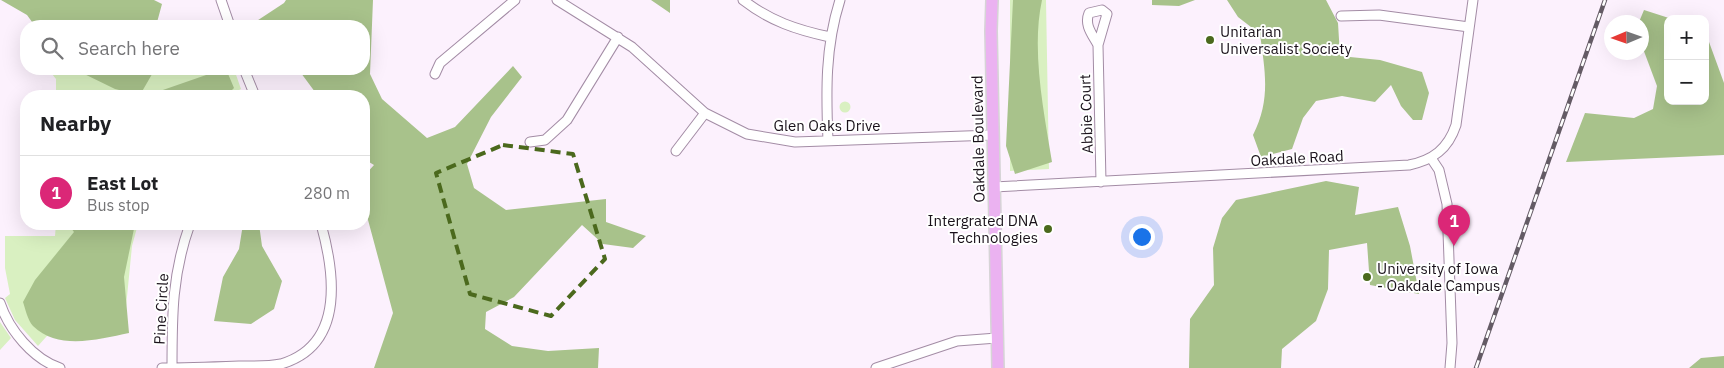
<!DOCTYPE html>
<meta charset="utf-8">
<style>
body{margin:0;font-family:"IBM Plex Sans",sans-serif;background:#f2f2f2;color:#202124}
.controls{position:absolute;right:15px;top:15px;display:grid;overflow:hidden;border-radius:10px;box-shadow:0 5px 20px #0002}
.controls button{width:45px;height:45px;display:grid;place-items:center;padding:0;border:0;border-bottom:1px solid #e0e0e0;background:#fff;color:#202124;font:25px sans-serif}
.compass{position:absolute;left:1604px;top:15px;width:45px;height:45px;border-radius:50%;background:#fff;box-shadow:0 5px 20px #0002;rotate:268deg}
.you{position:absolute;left:1141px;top:236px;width:18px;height:18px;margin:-12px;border:4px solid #fff;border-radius:50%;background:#1a73e8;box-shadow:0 0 0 8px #1a73e833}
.badge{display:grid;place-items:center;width:32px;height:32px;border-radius:50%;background:#db2777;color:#fff;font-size:16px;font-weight:700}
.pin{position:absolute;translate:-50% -41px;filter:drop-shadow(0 1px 2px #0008)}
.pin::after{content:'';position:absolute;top:26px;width:18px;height:15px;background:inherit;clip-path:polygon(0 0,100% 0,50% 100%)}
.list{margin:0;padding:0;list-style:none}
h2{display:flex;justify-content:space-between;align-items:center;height:65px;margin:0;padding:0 20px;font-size:21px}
h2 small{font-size:16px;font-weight:400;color:#757577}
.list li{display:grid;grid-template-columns:32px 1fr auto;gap:15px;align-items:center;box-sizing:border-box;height:75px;padding:0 20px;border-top:1px solid #e0e0e0}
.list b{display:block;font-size:19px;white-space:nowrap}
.list p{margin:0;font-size:16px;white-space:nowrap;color:#757577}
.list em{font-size:16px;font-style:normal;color:#757577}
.icon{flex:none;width:28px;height:28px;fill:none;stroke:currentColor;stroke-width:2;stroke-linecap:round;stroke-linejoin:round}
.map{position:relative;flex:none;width:1724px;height:368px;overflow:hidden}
.search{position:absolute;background:#fff;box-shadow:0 5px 20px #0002;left:20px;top:20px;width:350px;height:55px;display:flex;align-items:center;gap:12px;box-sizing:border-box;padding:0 18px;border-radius:20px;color:#757577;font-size:19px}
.panel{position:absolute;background:#fff;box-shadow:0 5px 20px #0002;left:20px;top:90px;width:350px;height:140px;border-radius:20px}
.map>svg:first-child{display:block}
.green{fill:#d9f0c1}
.forest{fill:#a8c28b}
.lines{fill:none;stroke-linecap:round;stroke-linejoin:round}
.minor-casing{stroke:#a38ca5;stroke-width:11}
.major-casing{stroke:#d6d4d6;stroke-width:14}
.minor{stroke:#fff;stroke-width:9}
.major{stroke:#ebb2f1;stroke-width:11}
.rail-casing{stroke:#645b65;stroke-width:4.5}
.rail{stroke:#fff;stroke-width:2.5;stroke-dasharray:8;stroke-linecap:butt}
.marked{fill:none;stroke:#4b691d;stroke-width:4;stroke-dasharray:10 6;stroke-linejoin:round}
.poi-dot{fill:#4b691d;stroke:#fff;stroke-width:2}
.labels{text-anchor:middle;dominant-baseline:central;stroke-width:4;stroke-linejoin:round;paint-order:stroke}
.poi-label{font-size:15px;fill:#19111a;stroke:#fff;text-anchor:start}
.street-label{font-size:15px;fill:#19111a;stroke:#fff}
</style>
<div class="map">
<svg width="1724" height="368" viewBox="0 0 1724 368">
<rect width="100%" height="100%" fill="#fcf1fd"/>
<path class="green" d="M1010,0H1046L1049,169L1010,171Z
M48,69H234L241,89L228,96H56V79Z
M839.5 107a5.5 5.5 0 1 1 11 0a5.5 5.5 0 1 1-11 0Z
M56,224H138L132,246L126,307L71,309L38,346L15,320L5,298L10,294L5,268V236H55Z
M0,322L11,338L0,350Z"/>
<path class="forest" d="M1,0H154L162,4L156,26H35L27,15Z
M286,0H373L370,74L382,99L427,138L455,127L513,66L522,77L491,117L467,164L474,188L506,210L606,199V222L646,236L633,248L603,244L582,225L514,297L486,312L485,329L512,346L548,351L599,348L598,368H374L393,313L364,205V176L374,165L364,159V96H318L298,69H364V26H249L284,3Z
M651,0H670V13Z
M1013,0H1042C1031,50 1044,113 1052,162L1015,174L1006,146Z
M1152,0H1195L1179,6L1152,5Z
M1227,0H1326L1338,23L1340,56L1380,60L1422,72L1429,93L1422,120H1413L1401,106L1391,85L1375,102L1342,96L1316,101L1303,118L1292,149L1261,157L1253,135C1271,99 1265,72 1260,34L1238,17Z
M1644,10L1672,19H1668V101H1705V31L1724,83V155L1566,162L1585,113L1634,118L1653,109L1657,86L1642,46V22H1639Z
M74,69H155L140,95L115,89Z
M210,69H226L234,88L226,96H156L160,91L209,74Z
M1326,181L1359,187L1355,215L1398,207L1410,246L1419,294L1370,285L1367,243L1329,250L1328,289L1316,321L1282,349L1281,368H1189L1190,319L1214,285L1213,248L1222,218L1236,200Z
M68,224H135L124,277L129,333C99,339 59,351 33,326C28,321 25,308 23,302L35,280L74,232Z
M243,224H259L262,246L282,281L274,309L251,324L214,321L223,277L239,249Z
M1724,356V368H1689L1701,358Z"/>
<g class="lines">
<g class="minor-casing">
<path id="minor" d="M221,0L230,26
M557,0L632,47L705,113L747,134L795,142L993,135
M743,0C770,21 797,30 830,37
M1341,16L1379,15L1469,27
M1098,45C1092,34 1084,25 1089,13L1102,10L1107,14L1098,45L1101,182
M244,69L255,96
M435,74L440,63L515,0
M828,141C826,92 825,47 840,0
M530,142L545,140L567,120L618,37
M676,151L705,113
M1431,158L1439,170L1447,204L1452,343L1450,368
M994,187L1409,165C1433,160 1448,149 1456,125L1473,0
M0,303C9,330 33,359 60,368
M162,368C187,368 213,367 239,366C252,366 267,367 281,364C345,345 335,274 321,224
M172,368C172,315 172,274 190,224
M876,368L957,341L997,338"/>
</g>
<g class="major-casing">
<path id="major" d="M992,0L991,31L998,368"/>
</g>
<use href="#minor" class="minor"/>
<use href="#major" class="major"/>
<g class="rail-casing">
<path id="rail" d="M1476,368L1605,0"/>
</g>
<use href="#rail" class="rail"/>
</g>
<path class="marked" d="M503,145L573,154L605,259L551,316L470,294L436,173Z"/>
<g class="poi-dot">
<circle cx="1210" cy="40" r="5"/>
<circle cx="1048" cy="229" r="5"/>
<circle cx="1367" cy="277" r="5"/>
</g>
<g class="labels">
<g class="poi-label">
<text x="1220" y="31">Unitarian<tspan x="1220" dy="17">Universalist Society</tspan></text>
<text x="1038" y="220" text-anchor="end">Intergrated DNA<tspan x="1038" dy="17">Technologies</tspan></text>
<text x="1377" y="268">University of Iowa<tspan x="1377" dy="17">- Oakdale Campus</tspan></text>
</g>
<g class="street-label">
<text transform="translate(1086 114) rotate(-92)">Abbie Court</text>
<text x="827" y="125">Glen Oaks Drive</text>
<text transform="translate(978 139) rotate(-91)">Oakdale Boulevard</text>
<text transform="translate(1297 158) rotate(-3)">Oakdale Road</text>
<text transform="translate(161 309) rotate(-87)">Pine Circle</text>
</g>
</g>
</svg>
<div class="controls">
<button>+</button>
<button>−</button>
</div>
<svg class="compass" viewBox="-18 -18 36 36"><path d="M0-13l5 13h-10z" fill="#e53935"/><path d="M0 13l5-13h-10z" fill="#757577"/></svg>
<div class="you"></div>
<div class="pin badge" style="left:1454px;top:246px">1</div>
<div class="search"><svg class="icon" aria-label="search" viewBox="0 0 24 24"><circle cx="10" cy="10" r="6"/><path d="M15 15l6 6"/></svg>Search here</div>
<section class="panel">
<h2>Nearby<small></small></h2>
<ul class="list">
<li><span class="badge">1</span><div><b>East Lot</b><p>Bus stop</p></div><em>280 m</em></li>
</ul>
</section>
</div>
